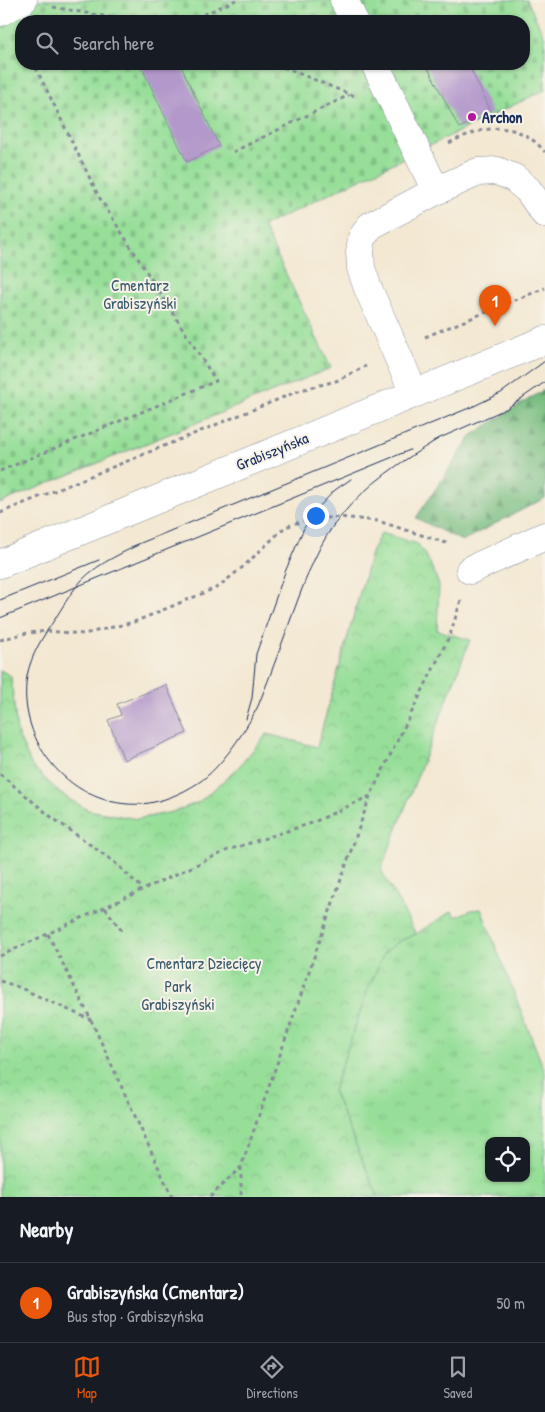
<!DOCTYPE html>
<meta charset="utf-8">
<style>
body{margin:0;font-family:"Patrick Hand",sans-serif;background:#20242c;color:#f1f3f6}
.controls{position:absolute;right:15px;bottom:15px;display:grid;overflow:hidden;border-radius:10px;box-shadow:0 1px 4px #0004}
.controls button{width:45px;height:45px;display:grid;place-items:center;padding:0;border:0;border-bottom:1px solid #363941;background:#171b24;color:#f1f3f6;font:25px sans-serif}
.you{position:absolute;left:315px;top:515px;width:18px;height:18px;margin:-12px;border:4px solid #fff;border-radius:50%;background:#1a73e8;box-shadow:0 0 0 8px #1a73e833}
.badge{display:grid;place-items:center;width:32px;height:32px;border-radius:50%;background:#ea580c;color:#fff;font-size:16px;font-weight:700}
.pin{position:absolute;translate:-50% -41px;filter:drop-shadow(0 1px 2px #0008)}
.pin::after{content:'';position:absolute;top:26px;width:18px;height:15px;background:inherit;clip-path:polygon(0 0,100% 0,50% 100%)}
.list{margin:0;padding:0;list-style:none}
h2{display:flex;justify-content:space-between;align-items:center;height:65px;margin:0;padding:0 20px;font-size:21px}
h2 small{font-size:16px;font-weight:400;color:#9ea1a6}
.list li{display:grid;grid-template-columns:32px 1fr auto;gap:15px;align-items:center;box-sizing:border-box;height:80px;padding:0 20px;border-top:1px solid #363941}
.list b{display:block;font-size:19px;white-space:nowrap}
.list p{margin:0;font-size:16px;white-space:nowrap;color:#9ea1a6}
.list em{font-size:16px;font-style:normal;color:#9ea1a6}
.icon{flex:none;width:28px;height:28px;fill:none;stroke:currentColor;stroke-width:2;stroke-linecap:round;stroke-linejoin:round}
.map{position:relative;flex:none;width:545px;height:1197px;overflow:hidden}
.search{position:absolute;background:#171b24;box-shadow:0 1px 4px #0004;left:15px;right:15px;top:15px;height:55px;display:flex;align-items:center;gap:12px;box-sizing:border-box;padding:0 18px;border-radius:20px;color:#9ea1a6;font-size:19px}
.sheet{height:145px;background:#171b24}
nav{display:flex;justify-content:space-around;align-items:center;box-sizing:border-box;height:70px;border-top:1px solid #363941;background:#171b24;font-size:14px;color:#9ea1a6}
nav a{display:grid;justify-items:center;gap:2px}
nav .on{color:#ea580c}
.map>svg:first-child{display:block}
.grass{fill:url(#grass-tufts);stroke:#59877c;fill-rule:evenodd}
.forest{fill:url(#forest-firs);stroke:#4a7670}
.cemetery{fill:url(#cemetery-stones);stroke:#59877c;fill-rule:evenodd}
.park{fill:url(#park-crowns);stroke:#59877c}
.building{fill:#b298cb}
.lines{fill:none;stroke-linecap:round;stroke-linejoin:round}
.minor-casing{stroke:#878c98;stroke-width:29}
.major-casing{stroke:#878c98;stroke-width:29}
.path{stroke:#878c98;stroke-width:3;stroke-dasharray:4 4;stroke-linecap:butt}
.minor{stroke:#fff;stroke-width:28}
.major{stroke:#fff;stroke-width:28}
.tram{stroke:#1b2f5e;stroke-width:1}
.poi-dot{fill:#b5179e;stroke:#f7f3e8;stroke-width:2}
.labels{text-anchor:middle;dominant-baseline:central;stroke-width:4;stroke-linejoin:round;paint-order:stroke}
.poi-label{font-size:16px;font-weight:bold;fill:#1b2f5e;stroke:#f7f3e8;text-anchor:start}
.park-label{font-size:16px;fill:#3a5b6d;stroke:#f7f3e8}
.street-label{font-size:16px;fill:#1b2f5e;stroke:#f7f3e8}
</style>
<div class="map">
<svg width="545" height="1197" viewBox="0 0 545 1197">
<defs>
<pattern id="grass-tufts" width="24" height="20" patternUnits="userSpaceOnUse" patternTransform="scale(1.25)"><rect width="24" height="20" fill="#97df99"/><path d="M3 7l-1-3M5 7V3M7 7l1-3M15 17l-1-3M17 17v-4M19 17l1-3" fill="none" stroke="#82c086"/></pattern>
<pattern id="forest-firs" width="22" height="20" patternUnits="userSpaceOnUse" patternTransform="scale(1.25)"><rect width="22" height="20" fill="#79be81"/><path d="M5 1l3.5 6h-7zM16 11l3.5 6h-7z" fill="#629b6d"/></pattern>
<pattern id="cemetery-stones" width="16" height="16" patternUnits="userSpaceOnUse" patternTransform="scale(1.25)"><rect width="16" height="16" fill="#97df99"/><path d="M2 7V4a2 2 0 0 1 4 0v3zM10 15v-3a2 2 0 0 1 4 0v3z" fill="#82c086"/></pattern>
<pattern id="park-crowns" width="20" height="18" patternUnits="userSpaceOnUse" patternTransform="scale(1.25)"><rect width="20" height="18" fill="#97df99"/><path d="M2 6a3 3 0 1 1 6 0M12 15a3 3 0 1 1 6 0" fill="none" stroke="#82c086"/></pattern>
</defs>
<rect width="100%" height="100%" fill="#f7f3e8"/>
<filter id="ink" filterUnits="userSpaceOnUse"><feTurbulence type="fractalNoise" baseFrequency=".02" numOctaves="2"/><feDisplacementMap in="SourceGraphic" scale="10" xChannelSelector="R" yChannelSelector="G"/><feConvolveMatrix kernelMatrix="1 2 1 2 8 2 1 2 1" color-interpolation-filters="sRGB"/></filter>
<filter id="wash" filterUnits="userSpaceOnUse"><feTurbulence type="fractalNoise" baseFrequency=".0096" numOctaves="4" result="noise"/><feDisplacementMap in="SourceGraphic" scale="20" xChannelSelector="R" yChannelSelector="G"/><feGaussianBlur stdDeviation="1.12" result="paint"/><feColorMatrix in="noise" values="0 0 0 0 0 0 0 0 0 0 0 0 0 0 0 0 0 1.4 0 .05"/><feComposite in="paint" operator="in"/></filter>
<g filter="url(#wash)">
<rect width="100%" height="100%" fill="#f3e8d2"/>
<path class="grass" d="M481,909L545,1072V1197H378L333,1091L366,994L384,953L399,941L416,934L452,911L455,917L471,910ZM489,1141H526V1178H489Z"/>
<path class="forest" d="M545,389V498L462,541L416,518L472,435Z"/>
<path class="cemetery" d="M0,0H527L545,38V90L263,226L331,368L0,503ZM21,21H524V64H21Z"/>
<path class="park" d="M381,533L418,544L430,563L439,585L437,630L470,640L381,870L416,934L399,941L384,953L366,994L333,1091L378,1197H0V670L11,676L17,733L32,766L61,794L88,810L137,819L173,812L199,802L236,770L267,734L317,747L371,553Z"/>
<g id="blocks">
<path class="building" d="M140,64H180L219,146L187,162Z
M426,64H468L492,113L459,128Z
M166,685L187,733L124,760L108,720L121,715L117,704Z"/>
</g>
</g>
<g filter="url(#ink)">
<use href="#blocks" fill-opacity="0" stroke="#878c98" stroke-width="1"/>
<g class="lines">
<g class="minor-casing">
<path id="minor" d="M344,0L354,21
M0,12L23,0
M375,64L436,191
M414,393L367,286L361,268L360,252L362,238L370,226L436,191L478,172L497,171L514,178L528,190L545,214
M470,570L545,536"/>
</g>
<g class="major-casing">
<path id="major" d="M0,564L545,340"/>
</g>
<path class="path" d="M53,7L130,21
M189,21L236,0
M276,64L354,96
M449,143C483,126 517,118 545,152
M233,152L349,95
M425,337L545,288
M0,471L216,381L99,197L34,64
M0,513L301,390L336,381L366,366
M0,640L22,634L46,631L84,634L134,622L218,587L244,566L285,527L309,519L340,517L378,521L449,544
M0,774L50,816L113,861L143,889
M105,908L122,931
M48,934L91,1020L172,1197
M0,956L228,850L312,823L370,796
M0,981L16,986L91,1020
M241,1167V1197
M210,1197L241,1167L370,796L450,635L461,600"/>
<use href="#minor" class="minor"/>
<use href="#major" class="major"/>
<path class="tram" d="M433,441L506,409L545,382
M138,545C116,556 91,567 76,587C68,597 62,608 55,619C43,636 31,655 27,676C16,743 73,809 142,804C162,802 181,794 198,783C221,768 246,730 258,706C272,672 284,637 297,602C308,573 320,541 340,517C368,483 401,462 438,439
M131,547L474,406L501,393L545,361
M0,600L99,560
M0,618L410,450
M246,719L252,698L256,654L285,572L304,528L315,511L335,490L351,479"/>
</g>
</g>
<circle class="poi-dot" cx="472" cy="117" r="5"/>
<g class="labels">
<g class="poi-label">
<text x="482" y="117">Archon</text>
</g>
<g class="park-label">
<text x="140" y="285">Cmentarz<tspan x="140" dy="18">Grabiszyński</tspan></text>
<text x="204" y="963">Cmentarz Dziecięcy</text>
<text x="178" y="986">Park<tspan x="178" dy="18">Grabiszyński</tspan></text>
</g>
<g class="street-label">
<text transform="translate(272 451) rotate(-22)">Grabiszyńska</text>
</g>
</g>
</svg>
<div class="controls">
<button><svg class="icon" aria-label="locate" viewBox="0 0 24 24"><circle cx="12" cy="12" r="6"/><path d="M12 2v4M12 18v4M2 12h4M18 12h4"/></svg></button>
</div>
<div class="you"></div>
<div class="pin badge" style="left:495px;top:326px">1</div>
<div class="search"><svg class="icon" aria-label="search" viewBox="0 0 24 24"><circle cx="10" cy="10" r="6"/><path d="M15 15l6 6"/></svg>Search here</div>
</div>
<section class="sheet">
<h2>Nearby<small></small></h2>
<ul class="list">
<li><span class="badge">1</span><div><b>Grabiszyńska (Cmentarz)</b><p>Bus stop · Grabiszyńska</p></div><em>50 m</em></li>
</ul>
</section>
<nav>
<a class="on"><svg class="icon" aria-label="map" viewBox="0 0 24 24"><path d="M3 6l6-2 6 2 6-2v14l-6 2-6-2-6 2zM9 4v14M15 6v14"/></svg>Map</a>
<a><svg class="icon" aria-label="directions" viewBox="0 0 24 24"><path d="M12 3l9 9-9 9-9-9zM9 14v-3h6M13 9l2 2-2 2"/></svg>Directions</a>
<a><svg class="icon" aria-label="saved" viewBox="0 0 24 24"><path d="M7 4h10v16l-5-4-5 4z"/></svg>Saved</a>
</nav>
